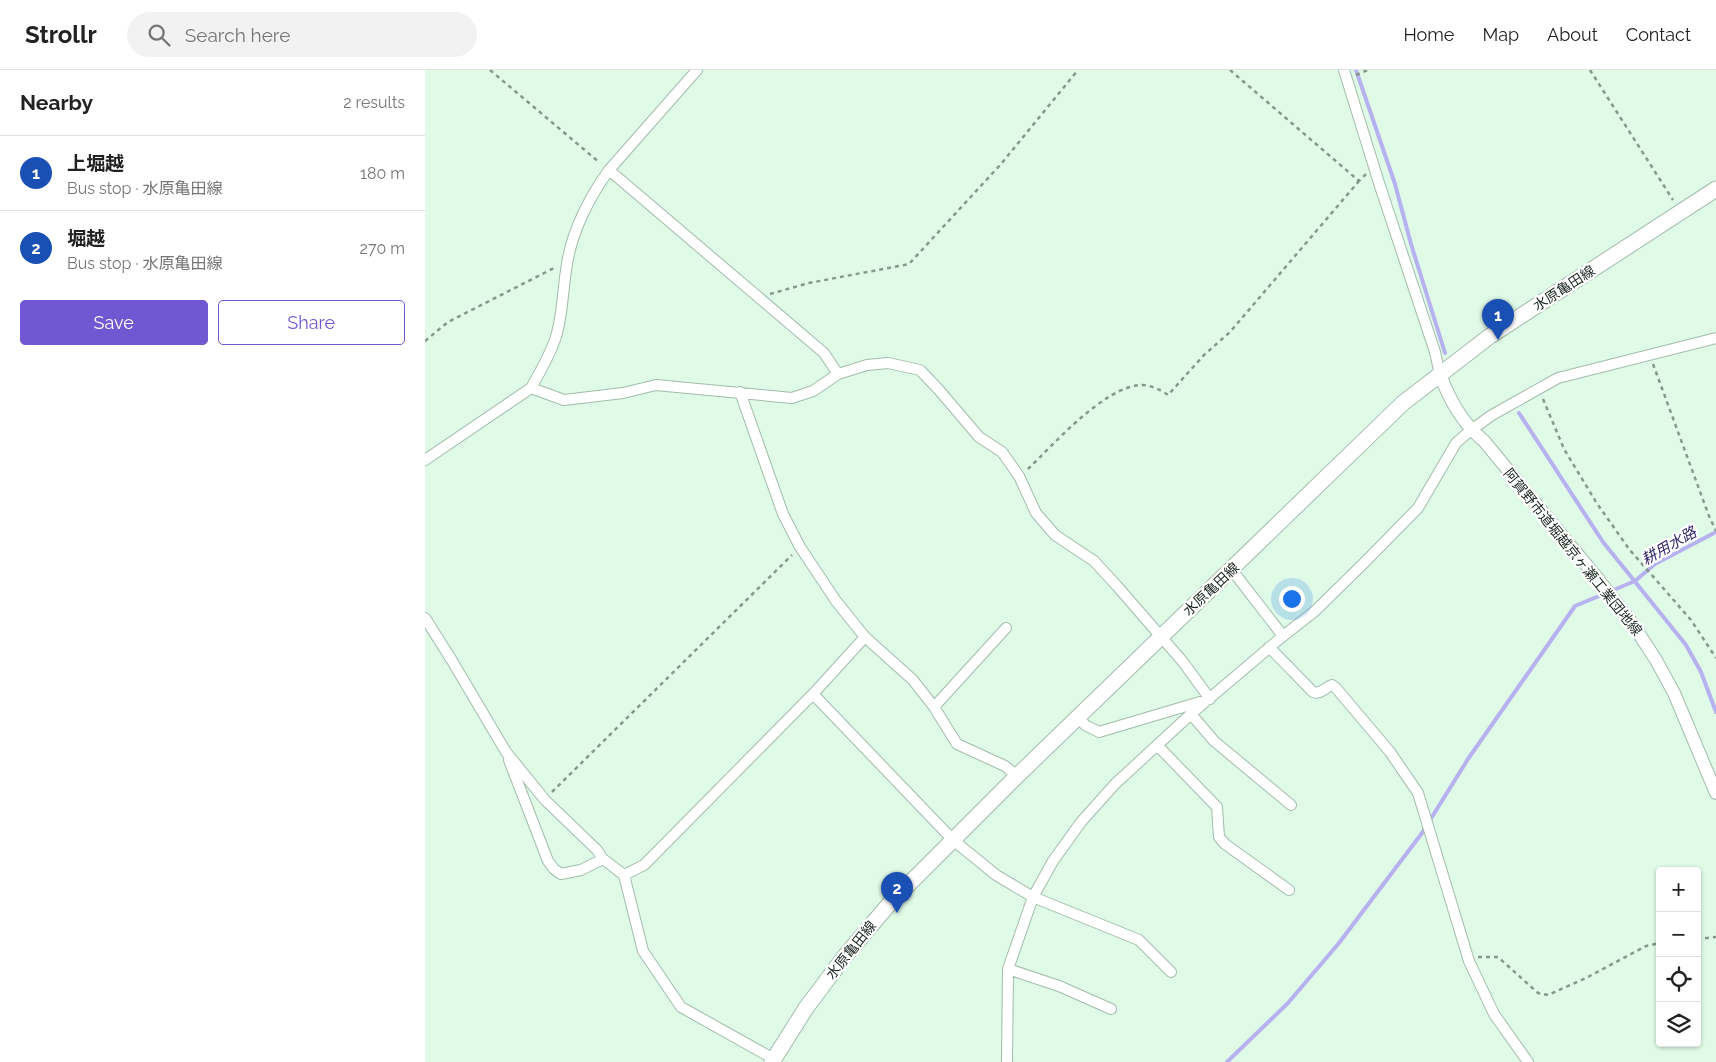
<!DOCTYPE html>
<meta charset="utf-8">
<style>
body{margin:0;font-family:Raleway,"Noto Sans JP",sans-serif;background:#f2f2f2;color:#222}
.controls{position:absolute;right:15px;bottom:15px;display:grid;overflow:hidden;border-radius:5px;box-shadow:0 1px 4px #0004}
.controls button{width:45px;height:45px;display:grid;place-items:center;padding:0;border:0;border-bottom:1px solid #e0e0e0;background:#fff;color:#222;font:25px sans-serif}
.you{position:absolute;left:866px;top:528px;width:18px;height:18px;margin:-12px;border:4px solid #fff;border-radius:50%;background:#1a73e8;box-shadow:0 0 0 8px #1a73e833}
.badge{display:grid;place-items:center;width:32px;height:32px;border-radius:50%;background:#6f58d2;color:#fff;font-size:16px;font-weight:700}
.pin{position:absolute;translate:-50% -41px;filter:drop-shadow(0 1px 2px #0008)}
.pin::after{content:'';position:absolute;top:26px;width:18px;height:15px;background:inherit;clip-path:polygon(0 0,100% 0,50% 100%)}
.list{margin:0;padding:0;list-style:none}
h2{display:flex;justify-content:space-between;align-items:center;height:65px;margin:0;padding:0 20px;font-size:21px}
h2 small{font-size:16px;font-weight:400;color:#767676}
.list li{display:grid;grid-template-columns:32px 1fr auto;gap:15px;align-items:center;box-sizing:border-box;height:75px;padding:0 20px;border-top:1px solid #e0e0e0}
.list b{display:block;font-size:19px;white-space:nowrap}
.list p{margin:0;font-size:16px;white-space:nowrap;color:#767676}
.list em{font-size:16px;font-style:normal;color:#767676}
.actions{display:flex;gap:10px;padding:15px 20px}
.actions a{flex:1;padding:11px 0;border:1px solid #6f58d2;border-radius:5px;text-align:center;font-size:18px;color:#6f58d2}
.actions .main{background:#6f58d2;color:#fff}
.icon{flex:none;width:28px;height:28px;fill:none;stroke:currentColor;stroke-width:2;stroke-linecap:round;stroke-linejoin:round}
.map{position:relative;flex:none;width:1291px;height:992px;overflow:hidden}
header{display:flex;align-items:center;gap:30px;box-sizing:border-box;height:70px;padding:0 25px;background:#fff;border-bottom:1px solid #e0e0e0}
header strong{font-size:24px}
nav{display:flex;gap:28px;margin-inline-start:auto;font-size:18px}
.search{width:350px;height:45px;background:#f2f2f2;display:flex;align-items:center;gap:12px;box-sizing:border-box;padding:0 18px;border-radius:28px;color:#767676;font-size:19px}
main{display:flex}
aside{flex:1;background:#fff}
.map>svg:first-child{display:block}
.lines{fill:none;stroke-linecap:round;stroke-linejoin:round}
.stream{stroke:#b6b2ef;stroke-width:4}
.minor-casing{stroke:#a2bcaa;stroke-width:12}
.tertiary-casing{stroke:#a2bcaa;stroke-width:14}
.secondary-casing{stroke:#a2bcaa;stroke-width:17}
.path{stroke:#85998b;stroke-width:2.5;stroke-dasharray:4 4;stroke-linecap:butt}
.minor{stroke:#fff;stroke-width:10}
.tertiary{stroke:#fff;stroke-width:12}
.secondary{stroke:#fff;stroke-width:15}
.labels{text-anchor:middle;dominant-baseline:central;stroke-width:4.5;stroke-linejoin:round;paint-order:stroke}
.street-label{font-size:14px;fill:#1a251e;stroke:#fff}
.water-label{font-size:15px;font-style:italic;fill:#33246a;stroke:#fff}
</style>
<header>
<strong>Strollr</strong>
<div class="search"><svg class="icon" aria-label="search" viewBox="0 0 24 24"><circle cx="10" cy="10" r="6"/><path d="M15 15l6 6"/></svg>Search here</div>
<nav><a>Home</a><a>Map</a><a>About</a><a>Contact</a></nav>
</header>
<main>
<aside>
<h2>Nearby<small>2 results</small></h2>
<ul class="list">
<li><span class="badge" style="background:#1a4fb4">1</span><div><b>上堀越</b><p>Bus stop · 水原亀田線</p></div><em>180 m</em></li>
<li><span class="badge" style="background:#1a4fb4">2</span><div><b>堀越</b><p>Bus stop · 水原亀田線</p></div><em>270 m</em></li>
</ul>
<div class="actions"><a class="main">Save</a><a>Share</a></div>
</aside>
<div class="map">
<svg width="1291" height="992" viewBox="0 0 1291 992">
<rect width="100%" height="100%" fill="#dffae7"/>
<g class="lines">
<path class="stream" d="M931,0L970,114L986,174L1020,283
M1094,343L1178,472L1261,575L1276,602L1291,642
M802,992L863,933L914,873L997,763L1043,689L1150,536L1210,511L1230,494L1291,462"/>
<g class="minor-casing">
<path id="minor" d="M919,0L954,113L1010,282L1015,305
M184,100L399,283L413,304
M106,318L139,330L198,323L231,315L367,328L388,321L413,304L442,295L463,293L495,300L514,320L554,367L577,382L594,406L611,443L630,465L669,491L692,516L758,592L785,629L674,662L660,655L654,647
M315,322L358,444L375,477L411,531L440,567L488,610L509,637L532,674L580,696L592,706
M0,390L106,318C115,302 128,280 132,263C138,241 138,216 142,194C147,161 165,126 184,100L272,0
M807,500L858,566
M0,548L26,589L81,682L120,730L172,780L178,789L199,805L218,881L256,937L349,989
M844,577L888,622C896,625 900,617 907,615L911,618L965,682L993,723L1044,891L1069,944L1103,992
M388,624L528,770L571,805L608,827L714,870L746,902
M509,637L581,558
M766,644L789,671L866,735
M732,675L792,737L794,767L800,774L864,820
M84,690L123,791L129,799L136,804L156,800L178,789
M199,805L219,795L388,624L440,567
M583,899L634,916L686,939
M582,992L583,899L608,827L628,791L656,752L690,714L766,644L858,566L890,541L940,492L993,438L1031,373L1046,360L1067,345L1133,308L1291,268"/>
</g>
<g class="tertiary-casing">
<path id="tertiary" d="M1015,305C1025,330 1037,353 1059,371L1173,509L1207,553L1231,590L1249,623L1291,723"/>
</g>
<g class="secondary-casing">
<path id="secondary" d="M347,992L381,938L420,886L466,832L592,706L978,333L1065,266L1291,119"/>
</g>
<path class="path" d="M65,0L175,93
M805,0L934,111L941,104
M1165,0L1248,130
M931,5L943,0
M345,224L384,213L484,194L576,94L653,0
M0,271L23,252L131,197
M1228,294L1284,446L1291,461
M1118,329L1139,379L1171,432L1204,479L1266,550L1291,588
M603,399C629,374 678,318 715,315C723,314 736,320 743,325L779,285L805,262L934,111
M127,722L367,485
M1272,869L1291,867
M1053,887H1073L1113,923L1123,925L1161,908L1221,876L1235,873"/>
<use href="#minor" class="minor"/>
<use href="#tertiary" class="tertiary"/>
<use href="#secondary" class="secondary"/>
</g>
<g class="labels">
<g class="street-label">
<text transform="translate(1139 218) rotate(-33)">水原亀田線</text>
<text transform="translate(1148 482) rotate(51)">阿賀野市道堀越京ヶ瀬工業団地線</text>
<text transform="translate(786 519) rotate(-43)">水原亀田線</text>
<text transform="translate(426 880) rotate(-51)">水原亀田線</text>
</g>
<g class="water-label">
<text transform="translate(1244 476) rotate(-30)">耕用水路</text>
</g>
</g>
</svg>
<div class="controls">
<button>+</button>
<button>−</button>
<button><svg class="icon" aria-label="locate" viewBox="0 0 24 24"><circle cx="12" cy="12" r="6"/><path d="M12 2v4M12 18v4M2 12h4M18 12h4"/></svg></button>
<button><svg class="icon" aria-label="layers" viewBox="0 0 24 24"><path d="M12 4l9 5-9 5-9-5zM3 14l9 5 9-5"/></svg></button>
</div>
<div class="you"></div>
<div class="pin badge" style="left:1073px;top:270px;background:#1a4fb4">1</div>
<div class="pin badge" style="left:472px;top:843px;background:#1a4fb4">2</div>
</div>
</main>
